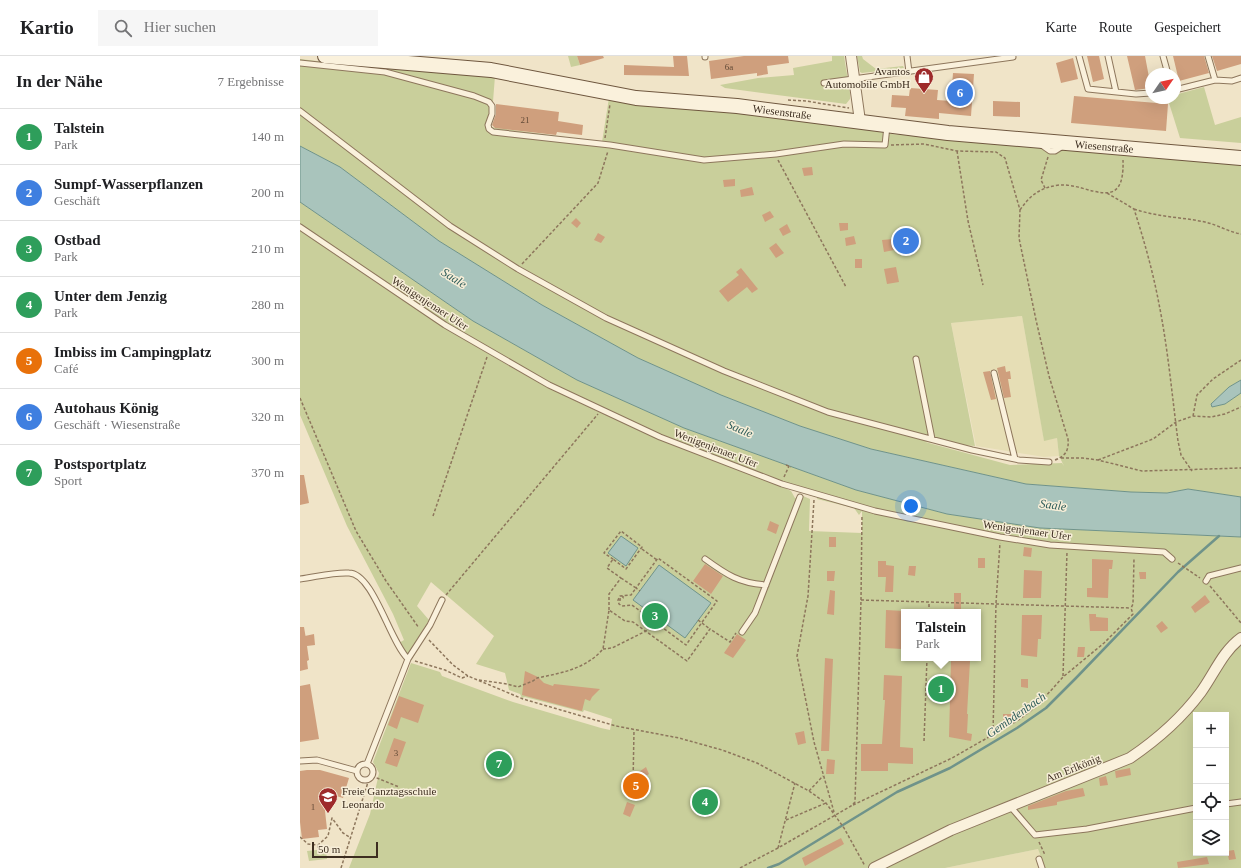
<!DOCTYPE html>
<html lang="de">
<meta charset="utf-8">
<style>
body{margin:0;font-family:"Times New Roman",serif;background:#f6f6f6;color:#202124}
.controls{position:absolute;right:12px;bottom:12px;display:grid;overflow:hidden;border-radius:0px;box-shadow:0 4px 16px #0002}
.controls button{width:36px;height:36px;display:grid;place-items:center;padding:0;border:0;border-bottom:1px solid #e0e0e0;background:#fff;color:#202124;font:20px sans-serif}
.compass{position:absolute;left:845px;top:12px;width:36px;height:36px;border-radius:50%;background:#fff;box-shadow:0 4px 16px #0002;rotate:56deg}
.scale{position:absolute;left:12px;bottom:10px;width:66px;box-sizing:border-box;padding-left:4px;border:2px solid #3d2e20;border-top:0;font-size:11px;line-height:14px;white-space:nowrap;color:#3d2e20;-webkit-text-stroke:3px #f7eed8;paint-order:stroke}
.you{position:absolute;left:611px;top:450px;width:14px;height:14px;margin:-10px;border:3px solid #fff;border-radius:50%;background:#1a73e8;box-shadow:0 0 0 6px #1a73e833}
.badge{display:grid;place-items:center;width:26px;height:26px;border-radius:50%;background:#d93025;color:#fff;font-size:13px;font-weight:700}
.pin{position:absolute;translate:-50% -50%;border:2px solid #fff;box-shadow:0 1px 4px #0006}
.popup{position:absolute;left:601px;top:553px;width:80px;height:52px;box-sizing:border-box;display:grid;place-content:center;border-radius:0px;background:#fff;filter:drop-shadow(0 1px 3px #0005);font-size:13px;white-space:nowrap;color:#757577}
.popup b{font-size:15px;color:#202124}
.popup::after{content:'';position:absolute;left:50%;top:100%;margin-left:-8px;border:8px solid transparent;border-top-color:#fff}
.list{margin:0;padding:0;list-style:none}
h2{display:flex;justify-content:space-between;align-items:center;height:52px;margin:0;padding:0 16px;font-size:17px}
h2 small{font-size:13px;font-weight:400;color:#757577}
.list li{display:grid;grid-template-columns:26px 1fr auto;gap:12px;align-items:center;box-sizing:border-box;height:56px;padding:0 16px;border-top:1px solid #e0e0e0}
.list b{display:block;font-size:15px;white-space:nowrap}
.list p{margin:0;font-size:13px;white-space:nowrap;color:#757577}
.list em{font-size:13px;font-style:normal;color:#757577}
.icon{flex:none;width:22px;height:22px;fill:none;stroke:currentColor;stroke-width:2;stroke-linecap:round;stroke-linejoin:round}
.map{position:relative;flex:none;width:941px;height:812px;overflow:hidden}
header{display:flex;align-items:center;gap:24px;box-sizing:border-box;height:56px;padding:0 20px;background:#fff;border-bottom:1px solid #e0e0e0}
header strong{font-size:19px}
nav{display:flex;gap:22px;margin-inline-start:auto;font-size:14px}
.search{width:280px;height:36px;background:#f6f6f6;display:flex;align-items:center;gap:10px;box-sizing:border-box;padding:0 14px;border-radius:0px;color:#757577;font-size:15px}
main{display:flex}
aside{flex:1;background:#fff}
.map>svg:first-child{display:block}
.farmland{fill:#e6deb5}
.green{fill:#c9cf9b;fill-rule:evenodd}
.water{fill:#a9c4bc;stroke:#6f938a}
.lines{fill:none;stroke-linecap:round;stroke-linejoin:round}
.stream{stroke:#6f938a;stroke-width:2.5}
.building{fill:#cf9f7d}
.lane-casing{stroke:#8d765c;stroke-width:7}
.street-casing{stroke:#8d765c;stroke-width:12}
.secondary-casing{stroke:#6f573f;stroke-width:16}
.path{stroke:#8d765c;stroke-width:1.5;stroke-dasharray:3 2;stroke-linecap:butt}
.lane{stroke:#faf1dc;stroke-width:5}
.street{stroke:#faf1dc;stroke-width:10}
.secondary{stroke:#faf1dc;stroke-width:14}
.labels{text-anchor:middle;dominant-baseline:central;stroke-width:3;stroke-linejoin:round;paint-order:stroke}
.number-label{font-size:9px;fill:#624a37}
.poi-label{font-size:11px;fill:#3d2e20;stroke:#f7eed8;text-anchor:end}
.street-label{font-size:11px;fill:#3d2e20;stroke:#f7eed8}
.water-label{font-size:12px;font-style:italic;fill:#2f5d5a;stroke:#f7eed8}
</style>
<header>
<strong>Kartio</strong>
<div class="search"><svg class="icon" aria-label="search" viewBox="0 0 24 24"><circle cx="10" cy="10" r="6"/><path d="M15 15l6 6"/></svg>Hier suchen</div>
<nav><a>Karte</a><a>Route</a><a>Gespeichert</a></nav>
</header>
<main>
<aside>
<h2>In der Nähe<small>7 Ergebnisse</small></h2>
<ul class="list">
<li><span class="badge" style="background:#2e9e5b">1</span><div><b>Talstein</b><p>Park</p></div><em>140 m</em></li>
<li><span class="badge" style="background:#3f7fe0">2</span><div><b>Sumpf-Wasserpflanzen</b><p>Geschäft</p></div><em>200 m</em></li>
<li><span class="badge" style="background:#2e9e5b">3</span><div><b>Ostbad</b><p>Park</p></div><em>210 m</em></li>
<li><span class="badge" style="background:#2e9e5b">4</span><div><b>Unter dem Jenzig</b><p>Park</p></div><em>280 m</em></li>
<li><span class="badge" style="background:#e8710a">5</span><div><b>Imbiss im Campingplatz</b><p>Café</p></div><em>300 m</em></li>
<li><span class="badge" style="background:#3f7fe0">6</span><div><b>Autohaus König</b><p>Geschäft · Wiesenstraße</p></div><em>320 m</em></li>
<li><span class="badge" style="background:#2e9e5b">7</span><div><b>Postsportplatz</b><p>Sport</p></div><em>370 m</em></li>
</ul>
</aside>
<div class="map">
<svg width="941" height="812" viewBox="0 0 941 812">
<rect width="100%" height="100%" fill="#f0e4c8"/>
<path class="farmland" d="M722,260L744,384L757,382L759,400L744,401L676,390L651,267Z
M738,793L745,812H645Z"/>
<path class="green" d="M268,0H277L280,9L271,11Z
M532,0H544L550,37V43L546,48L425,32L420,29L458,22L494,19L493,12L532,5Z
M557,0H562L563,3L576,13L603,10L604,12L562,17L560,16Z
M0,3L50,9L195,20L191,71L302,86L309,42L483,60L591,78L941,107V324L929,331L911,348L912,351L925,348L941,337V441L888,433L867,437L831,436L726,428L571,393L500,370L421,339L338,302L242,249L139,185L40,111L0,90ZM722,260L744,385L757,382L759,400L764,410L762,407L710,409L625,386L675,390L651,267Z
M904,31L915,69L941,61V87L880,82L869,47L871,42H875V39L878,38Z
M0,146L173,265L277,324L384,372L556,434L647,458L740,472L941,481V812H745L738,793L645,812H49L70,758L79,717L73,706L111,607L140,616L142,620L213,646L301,672L310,674L312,663L284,654L283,656L225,641L222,642L220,638L209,634L205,617L176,608L194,580L131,526L117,550L129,564L110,595L108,598L104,597L99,587L104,584L93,558L47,470L0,359V174C80,230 161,285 248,331C323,370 402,400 481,430L491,435L495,442L503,440L510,443L509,475L562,477V455L559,459L554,452L517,443L519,437L482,426L360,379L250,327L147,267L0,168ZM604,556H678V602H604ZM896,659H926V797H896Z
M26,793L27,803L9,805L7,795Z"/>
<path class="water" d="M0,90L40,111L139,185L242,249L338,302L421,339L500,370L571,393L726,428L831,436L867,437L888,433L941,441V481L740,472L647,458L556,434L384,372L277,324L173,265L0,146Z
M941,324V337L925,348L912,351L911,348L929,331Z
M321,480L338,492L326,510L308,497Z
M359,509L411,547L385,582L333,544Z"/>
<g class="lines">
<path class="stream" d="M468,812L479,808L597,736L650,712L717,672L746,652L776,622L878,516L919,480"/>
</g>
<path class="building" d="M277,0H303L304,2L280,9Z
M373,0H387L389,20L324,19V9L374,11Z
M444,0H488L489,7L467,10L468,18L457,20V17L411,23L409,5Z
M787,0H799L804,23L793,26Z
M827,0H845L851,32L835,34Z
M873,0H904L909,17L879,25Z
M912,0H941V8L917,15Z
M773,2L778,23L761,27L756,7Z
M653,17L674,18L671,60L639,57V63L605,60L606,52L591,51L592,39L609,40L610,32L638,34L637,44L651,45Z
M774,40L868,48L866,75L771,67Z
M693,45L720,46V61L693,60Z
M196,48L259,56L258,65L283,69L282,79L257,76L256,79L195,72L192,69L196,58Z
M512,111L513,119L504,120L502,112Z
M435,123V130L424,131L423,124Z
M452,131L454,139L441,141L440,134Z
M470,155L474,161L465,166L462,159Z
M276,162L281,167L277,172L271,167Z
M539,167H548V174L540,175Z
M487,168L491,176L483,180L479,173Z
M298,177L305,181L301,187L294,184Z
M554,180L556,188L546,190L545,182Z
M593,183L594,194L584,196L582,184Z
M476,187L484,197L476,202L469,192Z
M555,203H562V212H555Z
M596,211L599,226L587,228L584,213Z
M441,212L458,233L452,237L447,231L428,246L419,235L439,219L436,216Z
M705,310L706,316L710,315L711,323H708L711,341L704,342L697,312Z
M690,315L696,343L691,344L683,316Z
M0,419H4L9,447L0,449Z
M470,465L479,469L476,478L467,474Z
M529,481H536V491H529Z
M724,491L732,492L731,501L723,500Z
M678,502H685V512H678Z
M792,503L813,504L812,513H809L808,542L787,541V532H792Z
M578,505H586V509L594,510L593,536H585L586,521H578Z
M405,508L423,520L411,538L393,525Z
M609,510H616L615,520L608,519Z
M724,514L742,515L741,542H723Z
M527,515H535L534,525H527Z
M839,516H846V523H840Z
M530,534L535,535L534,559L527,558Z
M654,537H661V556H654Z
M905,539L910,546L895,557L891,551Z
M586,554L604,555L602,593L585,592Z
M789,558H796V561L808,562V575H790Z
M722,559H742L741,583H738L737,601L721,599Z
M862,565L868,572L861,577L856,570Z
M0,571H4L6,583L5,580L14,578L15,589L7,590L9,604L7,605L8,613L0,615Z
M437,578L446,584L433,602L424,597Z
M778,591H785L784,601H777Z
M525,602L533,603L529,695H521Z
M651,605H670L667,658H668L667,677L672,678L671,685L649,681Z
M225,615L238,621L244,627L253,630L254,628L300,633L292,641L290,645L285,643L282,655L222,639Z
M584,619L602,620L600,691L613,692V708L588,707V715H561V688H582L585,644H583Z
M721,623H728V632L721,631Z
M10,628L19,683L0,686V630Z
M99,640L124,649L118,667L101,661L97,673L88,669Z
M703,658H712L711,665L703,664Z
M504,675L506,687L498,689L495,677Z
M94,682L106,686L97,711L85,707Z
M527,703L535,704L534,718H526Z
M346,711L349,718L340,724L336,718Z
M830,712L831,719L816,722L815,715Z
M7,714H20L49,722L43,742L30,738L25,755L27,773L18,774L19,781L2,783L0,766V715Z
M806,720L808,729L800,730L799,722Z
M783,732L785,740L757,746V749L728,754V750L766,735Z
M327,746L335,749L330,761L323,758Z
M541,782L544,788L505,810L502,802Z
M934,794L936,803L929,804L927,795Z
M907,801L909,808L878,812L877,806Z"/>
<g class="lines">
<g class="lane-casing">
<path id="lane" d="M405,0V1
M607,0L609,16
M779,0L788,33L836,38L851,37
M808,0L816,36
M863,0L868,18
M908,0L915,24
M0,7L85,16L174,40L189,46L192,50V58L188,69L189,73L193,76L310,89L404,104L476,98L544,88L585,89L587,70
M524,27L713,1
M875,34L915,24L932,25L941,22
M0,55L150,170L218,213L306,262L424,315L528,356L672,394L719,404L749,406
M740,88L750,95H755L763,90
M0,171L145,269L249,329L360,381L482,428L575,455L700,481L750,489L864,496L872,503
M616,303L632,383
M694,317L715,403
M405,503C427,519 439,527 466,529
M0,523C16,521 33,516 49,517C73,517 90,586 108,603
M906,525L909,520L941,512
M442,576L455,557L500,441
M0,705L17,704L57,715
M67,708L108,603L130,569L142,544
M57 716a8 8 0 1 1 16 0a8 8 0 1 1-16 0Z
M926,748L941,746
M710,750L735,779L787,773L896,752
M739,803L742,812"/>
</g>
<g class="street-casing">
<path id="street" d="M551,0L560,65
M574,812L651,774L830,702C858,683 881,663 901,636C914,618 923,595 941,582"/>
</g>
<g class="secondary-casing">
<g id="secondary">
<path id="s1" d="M25,0L191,14L336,42L437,50L648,77L941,102"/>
</g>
</g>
<path class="path" d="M488,44L506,45L549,52
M305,82L310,48
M591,89L624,88L657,95L696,96L705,102L720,154L719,182L736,264L749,320L768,383C769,394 766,400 755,404
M657,95L668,165L683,229
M478,104L546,231
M745,132L741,124L748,101
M807,137L834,153C844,184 853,216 859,248C868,293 872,339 878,385L881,399L892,415
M834,153C857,161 881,161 905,166C918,169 929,176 941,178
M720,154C730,139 741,131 760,129C788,127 825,160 823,104
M222,208L298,127L308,95
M0,342L56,475L86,525L119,572
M893,360L897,339L913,323L941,304
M761,402H783L798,404L842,415L941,412
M798,404L853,383L876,366L893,360L911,361L925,358L941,351
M486,409L491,411
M484,421L489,410
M514,444L508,540L497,600L514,686L534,756
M133,460L187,301
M342,493L357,504
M878,507L900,522
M321,522L336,532L331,539L320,540L318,544L319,548L322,550L332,549L386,589L417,545L358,502L336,532L340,535
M910,530L941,567
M146,539L298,358
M561,544L831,552
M320,545V543L323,542V540
M309,554V538L321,522L307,512L313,503L326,513L342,491L321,475L304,497L313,503L314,501
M629,556V546
M398,564L410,573
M129,584L153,609L168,620L223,643L316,670L379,682L422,694L457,707L509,735L526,747L544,772L565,810
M303,593L312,592L346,575L357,562
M115,605L145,614L162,622L168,620
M763,620L767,496
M179,624L207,628L218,631L233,625L237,622C261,617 286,613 303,593L309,554L325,565L333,566L387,605L410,573L430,586L436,577
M693,677L696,547L700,487
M624,685L627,602
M72,720L99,731
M333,729L334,674
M509,735L523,720
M553,749L652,702L717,665L736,651L763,621L804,587L833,558L831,552L833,548L834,502
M486,764L526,747
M0,781L8,788L18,789L28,780L32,762L43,777L51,782
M739,786L745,799
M18,789V794
M478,792L495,727
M41,812L69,723
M440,812L478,792L551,750L555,746L561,544L562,459"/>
<use href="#lane" class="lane"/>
<use href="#street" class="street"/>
<use href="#secondary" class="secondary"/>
</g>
<defs>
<g id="shop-pin" transform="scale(1)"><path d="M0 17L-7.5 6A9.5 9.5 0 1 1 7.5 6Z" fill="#9e2a2b" stroke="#f7eed8"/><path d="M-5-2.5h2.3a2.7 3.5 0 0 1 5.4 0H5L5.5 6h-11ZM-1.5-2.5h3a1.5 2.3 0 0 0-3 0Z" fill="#fff"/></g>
<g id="school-pin" transform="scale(1)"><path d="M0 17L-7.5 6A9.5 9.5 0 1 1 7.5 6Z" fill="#9e2a2b" stroke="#f7eed8"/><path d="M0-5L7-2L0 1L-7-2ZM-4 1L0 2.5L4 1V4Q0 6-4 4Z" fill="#fff"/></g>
</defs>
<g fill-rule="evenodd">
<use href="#shop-pin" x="624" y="21"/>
<use href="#school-pin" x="28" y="741"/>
</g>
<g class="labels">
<g class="number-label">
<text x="429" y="11">6a</text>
<text x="225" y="64">21</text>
<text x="96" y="697">3</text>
<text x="13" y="751">1</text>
</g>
<g class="poi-label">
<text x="610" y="15">Avantos<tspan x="610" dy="13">Automobile GmbH</tspan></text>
<text x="42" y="735" text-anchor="start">Freie Ganztagsschule<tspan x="42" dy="13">Leonardo</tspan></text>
</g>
<g class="street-label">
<text stroke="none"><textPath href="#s1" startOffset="461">Wiesenstraße</textPath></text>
<text stroke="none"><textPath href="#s1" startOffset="785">Wiesenstraße</textPath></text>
<text transform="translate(130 247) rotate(33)">Wenigenjenaer Ufer</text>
<text transform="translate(416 392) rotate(21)">Wenigenjenaer Ufer</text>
<text transform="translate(727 474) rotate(8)">Wenigenjenaer Ufer</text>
<text transform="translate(773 712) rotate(-22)">Am Erlkönig</text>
</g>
<g class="water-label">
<text transform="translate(154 222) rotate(32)">Saale</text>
<text transform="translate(440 373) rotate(23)">Saale</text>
<text transform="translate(753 449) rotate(7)">Saale</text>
<text transform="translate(716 659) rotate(-35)">Gembdenbach</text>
</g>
</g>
</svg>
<div class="controls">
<button>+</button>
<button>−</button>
<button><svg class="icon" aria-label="locate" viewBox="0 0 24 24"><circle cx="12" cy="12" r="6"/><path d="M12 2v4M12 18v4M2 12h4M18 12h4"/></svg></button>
<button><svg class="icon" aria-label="layers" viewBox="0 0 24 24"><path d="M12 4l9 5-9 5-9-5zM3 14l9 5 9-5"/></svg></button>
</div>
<svg class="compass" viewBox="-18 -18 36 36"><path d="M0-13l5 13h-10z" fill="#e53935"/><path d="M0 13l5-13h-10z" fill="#757577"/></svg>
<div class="scale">50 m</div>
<div class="you"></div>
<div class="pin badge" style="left:641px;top:633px;background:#2e9e5b">1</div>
<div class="popup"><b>Talstein</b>Park</div>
<div class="pin badge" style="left:606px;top:185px;background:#3f7fe0">2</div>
<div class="pin badge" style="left:355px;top:560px;background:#2e9e5b">3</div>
<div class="pin badge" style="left:405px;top:746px;background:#2e9e5b">4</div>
<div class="pin badge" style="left:336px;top:730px;background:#e8710a">5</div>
<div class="pin badge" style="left:660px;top:37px;background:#3f7fe0">6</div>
<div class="pin badge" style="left:199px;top:708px;background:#2e9e5b">7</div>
</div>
</main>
